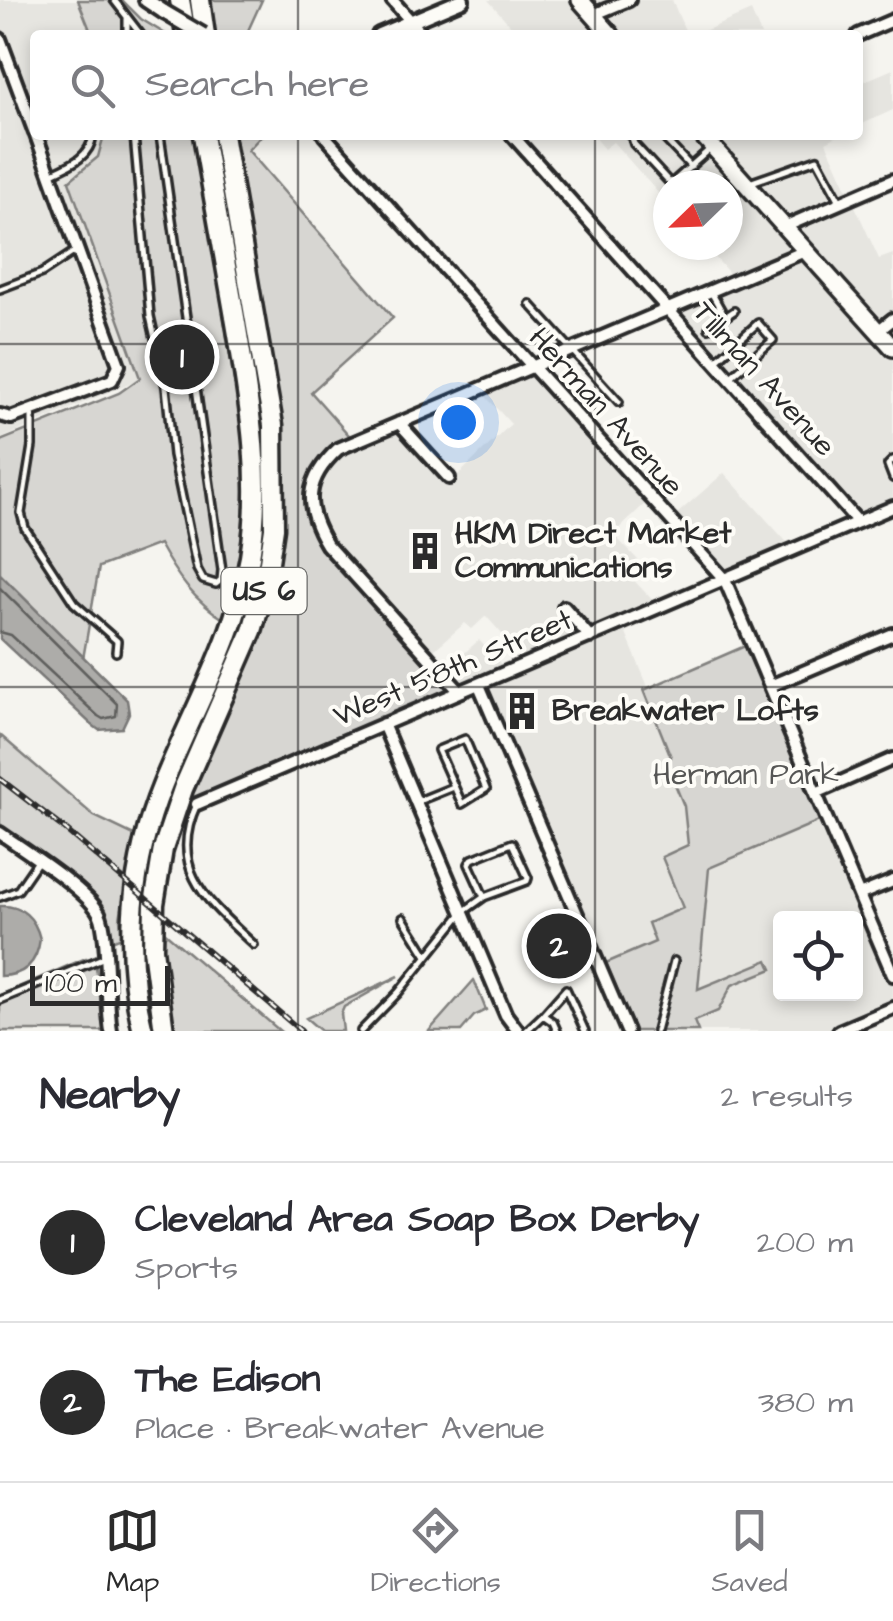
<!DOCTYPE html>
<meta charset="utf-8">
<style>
body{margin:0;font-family:"Architects Daughter",sans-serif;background:#f7f7f7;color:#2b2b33}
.controls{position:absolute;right:30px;bottom:30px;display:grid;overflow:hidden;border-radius:10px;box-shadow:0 5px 15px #0003}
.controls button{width:90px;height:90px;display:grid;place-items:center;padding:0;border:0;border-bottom:2px solid #e1e1e2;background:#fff;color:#2b2b33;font:50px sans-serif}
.compass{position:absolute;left:653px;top:170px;width:90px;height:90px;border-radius:50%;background:#fff;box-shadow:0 5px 15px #0003;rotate:247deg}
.scale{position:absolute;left:30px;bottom:25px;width:140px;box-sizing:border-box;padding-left:10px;border:5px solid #2b2b2b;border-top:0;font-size:28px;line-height:35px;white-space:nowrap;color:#2b2b2b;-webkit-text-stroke:8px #fdfcf7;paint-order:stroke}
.you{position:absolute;left:458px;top:422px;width:35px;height:35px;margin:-25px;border:8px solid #fff;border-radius:50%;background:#1a73e8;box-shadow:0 0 0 15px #1a73e833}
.badge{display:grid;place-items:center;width:65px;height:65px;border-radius:50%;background:#2b2b2b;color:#fff;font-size:32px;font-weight:700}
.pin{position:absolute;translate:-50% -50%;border:5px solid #fff;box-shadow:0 2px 10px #0006}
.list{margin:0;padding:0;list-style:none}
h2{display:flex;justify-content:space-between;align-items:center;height:130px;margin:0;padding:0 40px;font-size:42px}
h2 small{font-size:32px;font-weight:400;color:#7c7c81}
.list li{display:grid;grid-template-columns:65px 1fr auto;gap:30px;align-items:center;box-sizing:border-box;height:160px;padding:0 40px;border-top:2px solid #e1e1e2}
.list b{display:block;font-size:38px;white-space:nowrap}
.list p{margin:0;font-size:32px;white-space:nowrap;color:#7c7c81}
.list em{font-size:32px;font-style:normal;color:#7c7c81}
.icon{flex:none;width:55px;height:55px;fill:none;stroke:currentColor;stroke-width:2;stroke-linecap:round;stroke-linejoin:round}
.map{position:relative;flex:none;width:893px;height:1031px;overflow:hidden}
.search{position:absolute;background:#fff;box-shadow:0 5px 15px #0003;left:30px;right:30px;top:30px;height:110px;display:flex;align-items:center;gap:25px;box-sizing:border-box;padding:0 35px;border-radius:10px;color:#7c7c81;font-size:38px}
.sheet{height:450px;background:#fff}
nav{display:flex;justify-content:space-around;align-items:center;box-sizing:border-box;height:140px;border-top:2px solid #e1e1e2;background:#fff;font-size:28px;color:#7c7c81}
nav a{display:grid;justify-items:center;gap:5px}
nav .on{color:#2b2b2b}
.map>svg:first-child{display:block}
.built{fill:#e6e5e0;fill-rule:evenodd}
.green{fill:#d7d6d2;stroke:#81807e;stroke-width:2.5}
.water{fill:#adaca9;stroke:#797877;stroke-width:2.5}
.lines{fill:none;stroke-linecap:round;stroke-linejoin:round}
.shore{stroke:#5f5f5d;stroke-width:2.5}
.service-casing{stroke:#2b2b2b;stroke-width:12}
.minor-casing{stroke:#2b2b2b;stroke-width:18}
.tertiary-casing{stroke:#2b2b2b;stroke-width:20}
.primary-casing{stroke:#2b2b2b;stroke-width:22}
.motorway-casing{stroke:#2b2b2b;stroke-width:25}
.service{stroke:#fdfcf7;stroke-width:5}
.minor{stroke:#fdfcf7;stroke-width:10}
.tertiary{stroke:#fdfcf7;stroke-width:12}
.primary{stroke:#fdfcf7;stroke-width:15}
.motorway{stroke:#fdfcf7;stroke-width:18}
.rail-casing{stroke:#2b2b2b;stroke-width:6}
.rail{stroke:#fdfcf7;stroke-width:2.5;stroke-dasharray:8;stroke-linecap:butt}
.tertiary-bridge-casing{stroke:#2b2b2b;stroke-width:20;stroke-linecap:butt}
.tertiary-bridge{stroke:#fdfcf7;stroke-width:12}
.grid{fill:none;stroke:#2b2b2b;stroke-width:2.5;stroke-opacity:0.55}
.labels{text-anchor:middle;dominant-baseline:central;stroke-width:8;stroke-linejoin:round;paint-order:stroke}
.shield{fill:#fdfcf7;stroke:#6a6a68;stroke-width:2.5}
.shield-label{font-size:28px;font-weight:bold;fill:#2b2b2b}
.street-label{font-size:30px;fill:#2b2b2b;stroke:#fdfcf7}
.poi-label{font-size:30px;font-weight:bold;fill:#2b2b2b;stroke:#fdfcf7;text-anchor:start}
.park-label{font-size:30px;fill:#565655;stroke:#fdfcf7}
</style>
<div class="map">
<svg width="893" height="1031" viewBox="0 0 893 1031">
<rect width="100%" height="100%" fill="#f5f4ef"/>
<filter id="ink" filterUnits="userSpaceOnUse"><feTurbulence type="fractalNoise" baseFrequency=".01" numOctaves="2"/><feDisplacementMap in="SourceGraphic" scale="20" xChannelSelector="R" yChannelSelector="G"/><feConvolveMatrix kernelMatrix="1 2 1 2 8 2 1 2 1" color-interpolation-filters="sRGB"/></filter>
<g filter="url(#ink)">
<path class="built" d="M0,0H78L91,35H35V135H104L98,157L69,182L141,378L0,439Z
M488,0H672L687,35H519Z
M751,11L761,35H695Z
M893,69V110L858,126V84Z
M592,135H839L826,142L879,259L893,254V507L858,522L668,311L736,281L704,245H728V185H668V204L613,142L604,149Z
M530,366L651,498L613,534L638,560L626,572L660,608L622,624L721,863L826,818L889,963L893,962V1008L839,1031H627L479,685L459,691L442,673L479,640L508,672L528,663L486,616L472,629L465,623L427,656L327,545L310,500L325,461L399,423L452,481L511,424L479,389ZM780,918H856V994H780Z
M724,473L794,550L725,580L670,520Z"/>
<path class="green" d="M78,0H122L141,19L167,35H92Z
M200,0H262L246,35H205Z
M104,135H194L246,452C246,511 241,564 225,620C194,601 176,575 159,544L99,567L83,659L0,574V441L119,393L140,378L69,181L98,157Z
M223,135H262L248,150L393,318L311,392L355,442L338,449L315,476V525L459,691L173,814L252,631L276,476Z
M752,643L826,818L709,868L698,989L768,960L772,969L732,985L718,1011L694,1021L698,1031H635L606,963L655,942L648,923L683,908L662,857L688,845L684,806L665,760L671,757L644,690Z
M0,735L94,816L134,835L120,919L122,937L109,942L105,914L89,893L0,824Z
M163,931L280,1031H174C165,1001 158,963 163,931Z
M86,958L96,967L105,1031H0V995Z
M399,976L344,1007L341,1014L343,1031H321L306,1018Z
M474,980L486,1010L474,1016L461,1031H429Z"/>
<path class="water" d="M0,574L127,700L129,713L122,728L99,730L91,724L0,639Z
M0,906C22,905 35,918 40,939C37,963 24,976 0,976Z"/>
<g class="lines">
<path class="shore" d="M0,588L117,704L116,716L103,719L98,716L11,635L0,632"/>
<g class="service-casing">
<path id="service" d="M114,0L141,35
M127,19V35
M134,135L150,316L166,387L173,455L197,569L203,580L216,584L221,580L222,570L160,135
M636,135L632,138L634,144L669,182L674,181L710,149
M661,135L691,167
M50,174C70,165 90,158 93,135
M749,183L817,159L841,203
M0,289L42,273L77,250
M530,304L619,402
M725,317L734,311
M709,328L725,317L711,292
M717,360L758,323L773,340L732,376
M32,411V446L21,513L25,528L74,603L117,641L116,652
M893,460L888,465L893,478
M465,739L486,789L462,804L438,750Z
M416,802L453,787
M197,804C166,871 210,903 254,945
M0,897L18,890L38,861
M403,918L427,956
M0,1000L105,957
M543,1015L566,989L585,1031
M361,1031L398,993L463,912L484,897L527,881L528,878L512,843L472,859L469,864L484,897
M526,1031L543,1015L553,1022L557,1031
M656,1031L674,961"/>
</g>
<g class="minor-casing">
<path id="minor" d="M392,0L423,35
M593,15L629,0
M858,35L893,20
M0,39L35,133
M324,135L725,580L893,975
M512,135L858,522
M784,227L893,180
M878,331L893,319
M0,415L11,418L112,380L119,365L36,135
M399,423L449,478
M564,607L590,637
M479,685L627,1031
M770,686L893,634
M459,691L327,545C304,507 304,480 338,449L805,251
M383,724L506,1015L518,1031
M816,793L893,759
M197,804L893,507
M0,833C24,850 86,889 99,913C109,932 106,1003 111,1031
M859,895L893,881
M839,1031L893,1008"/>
</g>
<g class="tertiary-casing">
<path id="tertiary" d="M146,0L164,12
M379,35L462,0"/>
</g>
<g class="primary-casing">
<path id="primary" d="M580,0L611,35
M702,135L893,348"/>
</g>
<g class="motorway-casing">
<path id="motorway" d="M180,0L186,35
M200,0L205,35
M143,1031C123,949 131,862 163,784C194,708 235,639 250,557C263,478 249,401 236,323C225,260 214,198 203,135
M164,1031L153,949L154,904L163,849L183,789L252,631L266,582L274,528L273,425L223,135"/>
</g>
<use href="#service" class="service"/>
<use href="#minor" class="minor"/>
<use href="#tertiary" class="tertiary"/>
<use href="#primary" class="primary"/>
<use href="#motorway" class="motorway"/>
<g class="rail-casing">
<path id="rail" d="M0,779L61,826L301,1031"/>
</g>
<use href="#rail" class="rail"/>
<g class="tertiary-bridge-casing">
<path id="tertiary-bridge" d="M164,12L203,35"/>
</g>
<use href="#tertiary-bridge" class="tertiary-bridge"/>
</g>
</g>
<path class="grid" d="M298,0V35M595,0V35M298,135V1031M595,135V1031M0,344H893M0,687H893"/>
<defs>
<g id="building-bare" transform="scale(3)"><path d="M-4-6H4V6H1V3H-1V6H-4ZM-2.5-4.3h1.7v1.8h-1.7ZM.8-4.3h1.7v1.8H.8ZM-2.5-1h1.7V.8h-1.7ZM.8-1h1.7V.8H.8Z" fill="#2b2b2b" stroke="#fdfcf7" stroke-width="2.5" paint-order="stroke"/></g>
</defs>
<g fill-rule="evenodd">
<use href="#building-bare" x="425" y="551"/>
<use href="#building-bare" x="522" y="711"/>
</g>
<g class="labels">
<rect class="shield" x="221.5" y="568" width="85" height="46" rx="8"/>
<g class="shield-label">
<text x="264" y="591">US 6</text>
</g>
<g class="street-label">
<text transform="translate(764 379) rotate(48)">Tillman Avenue</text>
<text transform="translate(606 412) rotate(48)">Herman Avenue</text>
<text transform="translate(453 668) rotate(-23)">West 58th Street</text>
</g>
<g class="poi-label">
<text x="455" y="534">HKM Direct Market<tspan x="455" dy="34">Communications</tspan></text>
<text x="552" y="711">Breakwater Lofts</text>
</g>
<g class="park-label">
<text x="746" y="775">Herman Park</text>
</g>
</g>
</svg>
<div class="controls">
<button><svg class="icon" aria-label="locate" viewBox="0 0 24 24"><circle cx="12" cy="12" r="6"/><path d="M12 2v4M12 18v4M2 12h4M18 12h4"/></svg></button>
</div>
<svg class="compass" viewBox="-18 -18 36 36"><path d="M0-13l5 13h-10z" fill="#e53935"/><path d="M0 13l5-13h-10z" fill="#7c7c81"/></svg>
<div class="scale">100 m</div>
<div class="you"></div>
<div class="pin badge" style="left:182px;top:357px">1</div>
<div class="pin badge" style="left:559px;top:946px">2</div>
<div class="search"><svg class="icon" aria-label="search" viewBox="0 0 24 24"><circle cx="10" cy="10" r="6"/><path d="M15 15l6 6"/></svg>Search here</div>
</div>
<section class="sheet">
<h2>Nearby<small>2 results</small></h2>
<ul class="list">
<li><span class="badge">1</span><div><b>Cleveland Area Soap Box Derby</b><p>Sports</p></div><em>200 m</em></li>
<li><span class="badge">2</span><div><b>The Edison</b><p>Place · Breakwater Avenue</p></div><em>380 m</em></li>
</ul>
</section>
<nav>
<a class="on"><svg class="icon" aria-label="map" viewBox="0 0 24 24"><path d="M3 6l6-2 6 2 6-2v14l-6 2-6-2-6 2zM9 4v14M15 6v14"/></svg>Map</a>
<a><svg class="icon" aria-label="directions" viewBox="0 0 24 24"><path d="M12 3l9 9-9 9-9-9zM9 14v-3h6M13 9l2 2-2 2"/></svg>Directions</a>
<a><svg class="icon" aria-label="saved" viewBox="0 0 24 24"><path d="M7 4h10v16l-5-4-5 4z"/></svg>Saved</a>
</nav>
